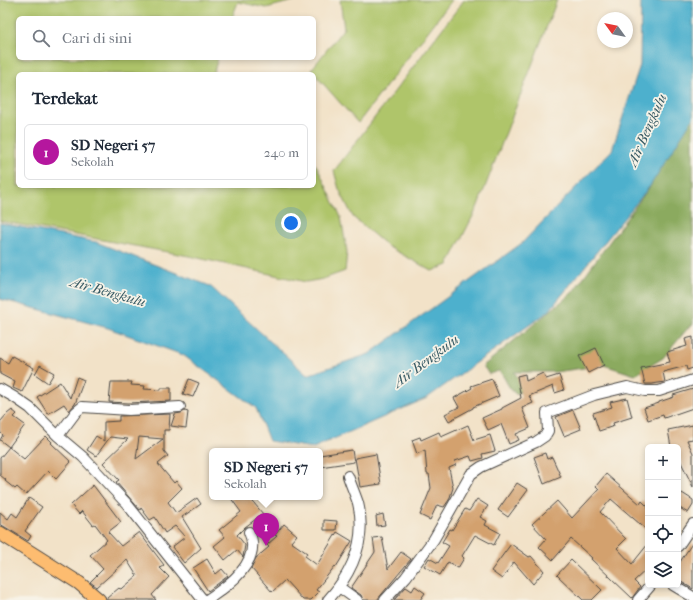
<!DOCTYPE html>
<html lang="id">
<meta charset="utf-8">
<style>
body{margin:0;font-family:"IM FELL French Canon",serif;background:#f2f2f3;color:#1f2937}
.controls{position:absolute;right:12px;bottom:12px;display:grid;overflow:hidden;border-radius:6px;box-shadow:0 2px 6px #0003}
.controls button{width:36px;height:36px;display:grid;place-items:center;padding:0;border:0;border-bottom:1px solid #e0e1e3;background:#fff;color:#1f2937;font:20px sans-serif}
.compass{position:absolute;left:597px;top:12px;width:36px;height:36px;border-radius:50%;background:#fff;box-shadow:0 2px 6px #0003;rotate:303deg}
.you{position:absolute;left:291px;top:223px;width:14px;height:14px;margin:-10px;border:3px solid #fff;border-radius:50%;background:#1a73e8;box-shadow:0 0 0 6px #1a73e833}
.badge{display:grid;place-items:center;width:26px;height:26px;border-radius:50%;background:#b5179e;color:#fff;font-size:13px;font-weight:700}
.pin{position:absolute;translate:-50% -33px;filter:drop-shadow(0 1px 2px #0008)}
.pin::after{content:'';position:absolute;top:21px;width:14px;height:12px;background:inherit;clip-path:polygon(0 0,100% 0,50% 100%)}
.popup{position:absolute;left:209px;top:448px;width:114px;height:52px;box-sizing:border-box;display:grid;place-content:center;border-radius:6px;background:#fff;filter:drop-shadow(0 1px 3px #0005);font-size:13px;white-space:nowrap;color:#747a83}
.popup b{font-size:15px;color:#1f2937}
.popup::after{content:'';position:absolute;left:50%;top:100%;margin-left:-8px;border:8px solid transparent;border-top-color:#fff}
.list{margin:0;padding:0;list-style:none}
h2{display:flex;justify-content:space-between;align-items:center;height:52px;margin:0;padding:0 16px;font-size:17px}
h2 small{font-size:13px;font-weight:400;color:#747a83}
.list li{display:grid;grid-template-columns:26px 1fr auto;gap:12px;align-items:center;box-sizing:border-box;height:56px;margin:0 8px 8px;padding:0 8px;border:1px solid #e0e1e3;border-radius:6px}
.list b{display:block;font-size:15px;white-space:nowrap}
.list p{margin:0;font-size:13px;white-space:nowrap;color:#747a83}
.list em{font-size:13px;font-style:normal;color:#747a83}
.icon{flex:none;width:22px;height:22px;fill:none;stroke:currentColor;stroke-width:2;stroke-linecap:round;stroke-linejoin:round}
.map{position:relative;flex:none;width:693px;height:600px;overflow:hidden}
.search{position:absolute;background:#fff;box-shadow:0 2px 6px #0003;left:16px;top:16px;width:300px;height:44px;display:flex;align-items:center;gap:10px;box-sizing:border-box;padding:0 14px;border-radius:6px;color:#747a83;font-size:15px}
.panel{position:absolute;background:#fff;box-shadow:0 2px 6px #0003;left:16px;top:72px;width:300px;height:116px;border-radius:6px}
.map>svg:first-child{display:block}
.green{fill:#afc56a;stroke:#6d784a}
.forest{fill:#8baa5e;stroke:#5b6a44}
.water{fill:#4eb0cd;stroke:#3c6e7c}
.building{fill:#d3a16e;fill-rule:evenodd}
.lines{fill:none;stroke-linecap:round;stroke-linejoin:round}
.minor-casing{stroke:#494643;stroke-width:12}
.major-casing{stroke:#494643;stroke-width:15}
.minor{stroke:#fff;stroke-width:10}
.major{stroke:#fdbc70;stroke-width:13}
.labels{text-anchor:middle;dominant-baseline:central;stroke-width:3.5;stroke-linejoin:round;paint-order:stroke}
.water-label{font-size:14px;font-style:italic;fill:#375a64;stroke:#f7f3e8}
</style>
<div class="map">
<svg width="693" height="600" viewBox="0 0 693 600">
<rect width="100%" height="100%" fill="#f7f3e8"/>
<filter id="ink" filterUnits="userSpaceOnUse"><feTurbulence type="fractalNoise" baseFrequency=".025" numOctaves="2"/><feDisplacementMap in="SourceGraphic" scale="8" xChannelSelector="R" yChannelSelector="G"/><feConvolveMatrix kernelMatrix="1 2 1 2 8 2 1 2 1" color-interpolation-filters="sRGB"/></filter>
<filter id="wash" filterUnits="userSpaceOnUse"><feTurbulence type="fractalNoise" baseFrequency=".012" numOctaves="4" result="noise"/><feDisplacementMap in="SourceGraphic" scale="16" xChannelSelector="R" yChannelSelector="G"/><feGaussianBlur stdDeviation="0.9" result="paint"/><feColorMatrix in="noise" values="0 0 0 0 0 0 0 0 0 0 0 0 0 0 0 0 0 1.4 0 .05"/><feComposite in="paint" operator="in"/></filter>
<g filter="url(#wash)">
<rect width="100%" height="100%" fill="#f2e2c8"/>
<path class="green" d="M0,0H297L266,8L238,2L232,18H18V58H218L213,74H18V186H314V165H316L341,217L347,252L345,271L323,279L306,282L189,256L0,221Z
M340,0H452L358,123L311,70L344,28Z
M464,0H557L477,208L448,265L432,271L387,246L353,217L339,189L334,171Z"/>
<path class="forest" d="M693,88V324L688,328L663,358L635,375L604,365L555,372H514L521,382L520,392L516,394C508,389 506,378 499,371L489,374L483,366L572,293L651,185Z"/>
<path class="water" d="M641,0H693V118L650,186L549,311L427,398L313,448L269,441L256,408L183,355L108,328L0,299V223L96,242L210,286L307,375L369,354L522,243L612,150L640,65Z"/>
<g id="blocks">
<path class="building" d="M693,337V368L687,370L686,366L663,372L665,382L652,384H645L641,368L670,362L667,352L687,346L685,339Z
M596,348L604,365L588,373L579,356Z
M12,356L34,368L22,392L13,388L15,382L0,374V358L8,363Z
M40,365L54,373L48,383L35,374Z
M543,373L546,379L559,375L564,390L555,393L553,386L529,396L533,403L522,408L530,428L516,434L519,440L509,444L501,424L488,430L482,418L502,409V408L521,398L517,376L525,374L526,381Z
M77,377L84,380L75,404L69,411L64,404L48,414L37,397L60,382L70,398Z
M189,379L199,383L193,397L183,394Z
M492,379L499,396L473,407V408L449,421L445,414L459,407L454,398L472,388L471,386Z
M111,382H132L131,385L145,386L144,389L161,390V388H171V401L129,403L109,402Z
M693,389V408L664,418L663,415L648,420L644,408L659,403V402L674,397L673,395Z
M627,398L632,417L613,423L614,426L599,431L593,413L612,407L610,402Z
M12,410L17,414L14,417L25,425L9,447L0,440L3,435L0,432V422L7,414Z
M573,410L581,429L564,436L556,417Z
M185,411L188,412L186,428L171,426L175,414L181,413Z
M170,414L169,430H164V451L168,456L158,464L174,483L176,481L182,488L168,502L176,513L197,498L201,504L182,517L201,548L184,563L172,547L185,537L175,526L165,533L155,517L150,520L141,508L140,510L116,482L119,480L103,463L128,439L110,437L96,456L87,450L96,436L104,441V422L119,421V416ZM139,437L163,439L136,459Z
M468,425L474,440L490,435L495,451L482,454L483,458L472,461L470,456L455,461L456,465L449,468L453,488L449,500L444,507L437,505L430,520L420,515L431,488L429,474H427L425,450L417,454L412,440L420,437L421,440L439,432L441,437Z
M693,425V439L687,440L693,453V487L678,456V447H671L668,430Z
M46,436L52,442L51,443L71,462L56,479L48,471L26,495L17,487L15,489L5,481L6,480L0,475V458L9,447L24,459Z
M352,450L354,462L320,467V455Z
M545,453L547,459L552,457L561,477L544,484L534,457Z
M376,454L381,484L360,487L355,458Z
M606,474L640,504L642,501L648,507V531L611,499L600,512L626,539L617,548L632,564L648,544V568L634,581L640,587L632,598L591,559L592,558L571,539L553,560L539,547L546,539L532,524L557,501L572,518L599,489L596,486Z
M517,483L528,490L508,517L498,510Z
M93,485L121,522L108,532L121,546L139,532L164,565L160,568L169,577L152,595L156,600H107V598L119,588L120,589L123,588L137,576L127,560L97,587L90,582L103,569L90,555L107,540L95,524L93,525L82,511L79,514L71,505Z
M682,493L693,500V505L688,513L678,507V499Z
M230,497H249L263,514L245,527L237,535L245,545L243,557L237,550L225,560L214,546L225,537L219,530L241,512Z
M29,498L42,507L25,531L31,536L28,541L0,524V512L8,519L12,513L17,517Z
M477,499L488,506L480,517L487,521L485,525L500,533L494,545L475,535L462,556L464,558L458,568L448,562L440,575L424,566L429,558L438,563L449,546L442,542L450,529L452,530L465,509L469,511Z
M383,514L385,525L377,526L376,516Z
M324,520L337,521L336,530H324Z
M284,524L297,535L291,542L307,553L305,556L317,565L337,532L352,541L336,567L335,566L316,590L319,592L311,600H303L285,580L272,592L251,568L256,558L269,547L267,545L277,536L275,535Z
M382,537L388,569L401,552L411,559L377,600H363L361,595L351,588L375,552L373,538Z
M693,542V589L678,580V565Z
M511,544L529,557L531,556L544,571L533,584L514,562L502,579L491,571Z
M207,559L216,574L222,569L228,576L208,591L193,568Z
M571,560L602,590L592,600H583L557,575Z
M415,586L425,593L420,600H394L406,587L412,591Z"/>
</g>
</g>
<g filter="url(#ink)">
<use href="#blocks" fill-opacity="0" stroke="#494643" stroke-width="1"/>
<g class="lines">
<g class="minor-casing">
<path id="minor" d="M0,389L14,397L30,408L58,436L83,457L127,504L203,600
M58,436L76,412L82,407L129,410L180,407
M678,546L693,524
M673,585L693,597
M339,587L357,600
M207,600C228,586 263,561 249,532
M328,600C352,573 367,540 358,503C355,494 351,485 348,476
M385,600L406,577L434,539L471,474L481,467L536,442L545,436L548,431L547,413L594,395L627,387L645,391H659L693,380
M638,600L651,585"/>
</g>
<g class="major-casing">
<path id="major" d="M0,533L79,583L99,600"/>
</g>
<use href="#minor" class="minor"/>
<use href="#major" class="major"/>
</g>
</g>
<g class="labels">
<g class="water-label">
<text transform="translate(647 130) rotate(-66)">Air Bengkulu</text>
<text transform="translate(108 292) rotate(16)">Air Bengkulu</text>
<text transform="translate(426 361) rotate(-37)">Air Bengkulu</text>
</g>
</g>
</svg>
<div class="controls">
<button>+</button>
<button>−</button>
<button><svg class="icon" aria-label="locate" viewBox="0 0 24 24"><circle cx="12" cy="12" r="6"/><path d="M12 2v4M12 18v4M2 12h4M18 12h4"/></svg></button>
<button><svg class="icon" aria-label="layers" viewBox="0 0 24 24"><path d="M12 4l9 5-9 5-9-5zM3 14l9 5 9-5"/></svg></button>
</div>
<svg class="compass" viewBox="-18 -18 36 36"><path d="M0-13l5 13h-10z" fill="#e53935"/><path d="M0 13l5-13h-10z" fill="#747a83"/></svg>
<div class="you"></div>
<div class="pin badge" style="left:266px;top:546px">1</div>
<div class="popup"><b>SD Negeri 57</b>Sekolah</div>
<div class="search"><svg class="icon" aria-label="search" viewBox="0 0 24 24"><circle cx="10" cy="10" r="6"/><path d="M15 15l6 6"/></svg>Cari di sini</div>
<section class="panel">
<h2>Terdekat<small></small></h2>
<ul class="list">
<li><span class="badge">1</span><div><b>SD Negeri 57</b><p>Sekolah</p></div><em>240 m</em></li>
</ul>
</section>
</div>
